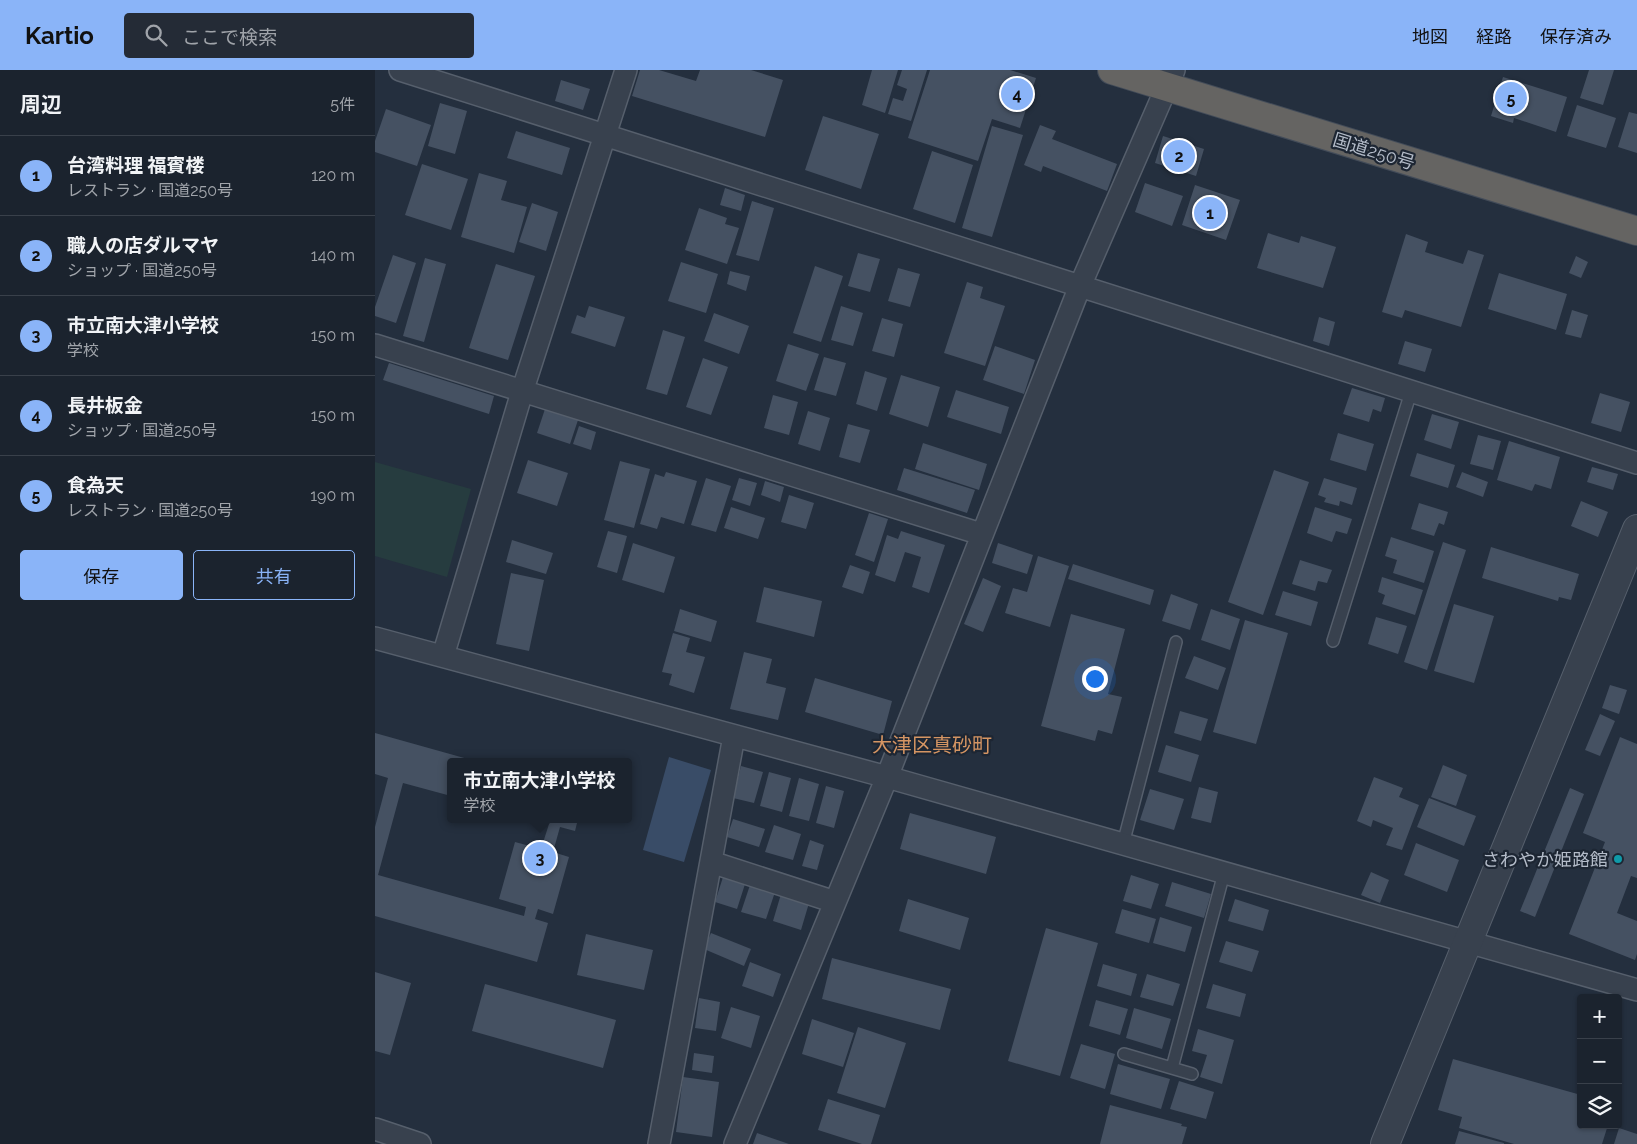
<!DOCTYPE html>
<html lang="ja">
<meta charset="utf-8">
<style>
body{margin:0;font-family:Raleway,"Noto Sans JP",sans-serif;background:#242b36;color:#f1f3f6}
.controls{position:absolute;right:15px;bottom:15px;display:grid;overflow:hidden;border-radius:5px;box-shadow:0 1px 4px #0004}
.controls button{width:45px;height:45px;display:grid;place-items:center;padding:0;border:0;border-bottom:1px solid #39404a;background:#1b232e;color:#f1f3f6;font:25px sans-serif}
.you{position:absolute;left:719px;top:608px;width:18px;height:18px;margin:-12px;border:4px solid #fff;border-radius:50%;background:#1a73e8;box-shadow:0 0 0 8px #1a73e833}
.badge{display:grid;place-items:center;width:32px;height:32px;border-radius:50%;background:#8ab4f8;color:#111;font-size:16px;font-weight:700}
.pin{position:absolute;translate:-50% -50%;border:2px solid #fff;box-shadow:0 1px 5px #0006}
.popup{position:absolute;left:72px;top:688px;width:185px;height:65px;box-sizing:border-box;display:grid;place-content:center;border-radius:5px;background:#1b232e;filter:drop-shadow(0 1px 4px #0005);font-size:16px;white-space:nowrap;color:#a0a4aa}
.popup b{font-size:19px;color:#f1f3f6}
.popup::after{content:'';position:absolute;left:50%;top:100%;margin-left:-10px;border:10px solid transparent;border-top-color:#1b232e}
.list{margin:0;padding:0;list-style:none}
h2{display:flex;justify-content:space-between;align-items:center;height:65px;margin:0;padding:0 20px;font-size:21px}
h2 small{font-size:16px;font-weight:400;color:#a0a4aa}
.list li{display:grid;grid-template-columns:32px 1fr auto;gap:15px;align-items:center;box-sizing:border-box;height:80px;padding:0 20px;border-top:1px solid #39404a}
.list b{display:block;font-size:19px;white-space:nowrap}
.list p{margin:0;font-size:16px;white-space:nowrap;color:#a0a4aa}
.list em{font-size:16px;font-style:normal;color:#a0a4aa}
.actions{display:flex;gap:10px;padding:15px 20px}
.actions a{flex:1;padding:11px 0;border:1px solid #8ab4f8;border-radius:5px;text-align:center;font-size:18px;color:#8ab4f8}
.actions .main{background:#8ab4f8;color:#111}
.icon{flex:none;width:28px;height:28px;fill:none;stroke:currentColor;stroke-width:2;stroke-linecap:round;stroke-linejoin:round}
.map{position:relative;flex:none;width:1262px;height:1074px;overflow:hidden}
header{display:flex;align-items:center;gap:30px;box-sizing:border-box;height:70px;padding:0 25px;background:#8ab4f8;color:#111}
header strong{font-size:24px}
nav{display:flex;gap:28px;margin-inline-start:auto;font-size:18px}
.search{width:350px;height:45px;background:#242b36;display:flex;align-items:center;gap:12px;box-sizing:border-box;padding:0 18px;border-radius:5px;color:#a0a4aa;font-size:19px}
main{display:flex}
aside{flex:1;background:#1b232e}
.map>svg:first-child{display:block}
.green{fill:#263c3f}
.water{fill:#394c67}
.building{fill:#455162}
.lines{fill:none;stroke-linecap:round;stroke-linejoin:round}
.service-casing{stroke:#565f6c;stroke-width:14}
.minor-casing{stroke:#565f6c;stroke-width:24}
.tertiary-casing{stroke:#565f6c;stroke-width:30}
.trunk-casing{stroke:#434c59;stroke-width:30}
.service{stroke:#38414e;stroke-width:11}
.minor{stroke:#38414e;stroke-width:21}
.tertiary{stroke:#38414e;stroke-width:28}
.trunk{stroke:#656462;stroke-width:28}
.culture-dot{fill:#0f9aa8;stroke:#1d2633;stroke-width:2}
.labels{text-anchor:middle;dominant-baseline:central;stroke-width:4.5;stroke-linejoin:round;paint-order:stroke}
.street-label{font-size:18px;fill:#b4bcc9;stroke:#1d2633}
.poi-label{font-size:18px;fill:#b4bcc9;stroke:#1d2633;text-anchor:end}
.quarter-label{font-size:20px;fill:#d59563;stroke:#1d2633}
</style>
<header>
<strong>Kartio</strong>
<div class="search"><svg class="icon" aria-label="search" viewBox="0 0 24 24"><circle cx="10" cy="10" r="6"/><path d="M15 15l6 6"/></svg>ここで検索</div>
<nav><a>地図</a><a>経路</a><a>保存済み</a></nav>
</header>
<main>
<aside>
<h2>周辺<small>5件</small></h2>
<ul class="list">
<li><span class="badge">1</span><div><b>台湾料理 福賓楼</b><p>レストラン · 国道250号</p></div><em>120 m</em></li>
<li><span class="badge">2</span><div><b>職人の店ダルマヤ</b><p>ショップ · 国道250号</p></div><em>140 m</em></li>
<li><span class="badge">3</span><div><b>市立南大津小学校</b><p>学校</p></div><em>150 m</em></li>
<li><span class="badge">4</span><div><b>長井板金</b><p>ショップ · 国道250号</p></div><em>150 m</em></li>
<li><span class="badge">5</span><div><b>食為天</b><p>レストラン · 国道250号</p></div><em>190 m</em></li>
</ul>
<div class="actions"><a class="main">保存</a><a>共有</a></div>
</aside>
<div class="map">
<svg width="1262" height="1074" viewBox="0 0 1262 1074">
<rect width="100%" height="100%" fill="#242f3e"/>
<path class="green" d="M0,392L96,419L72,507L0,486Z"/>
<path class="water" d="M294,687L336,700L309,792L268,780Z"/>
<path class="building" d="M265,0H284L321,11L325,0H376L408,10L390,67L257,26Z
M497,0H523L510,43L487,35Z
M527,0H552L536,51L513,44L518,28L528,31L532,19L522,15Z
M555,0H635L661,8L645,58L617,49L603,91L533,68Z
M1214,0H1239L1228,35L1205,28Z
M1128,7L1192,27L1181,62L1139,48L1138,53L1116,46Z
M186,10L215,19L208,40L180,31Z
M65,33L92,41L80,84L53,76Z
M1202,35L1241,48L1231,78L1192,66Z
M11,39L56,55L42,96L0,82V71Z
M1254,42L1262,44V83L1243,77Z
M448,46L504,64L486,119L430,100Z
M665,55L681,61L677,69L742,94L732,121L668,96L666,102L649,95Z
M617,56L648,65L617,167L587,158Z
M141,61L195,78L187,105L132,88Z
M788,66L829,79L821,106L780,93Z
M557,81L598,95L580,153L538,139Z
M47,94L93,109L76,160L30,145Z
M104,103L132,111L126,130L152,137L139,183L86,167Z
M770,113L808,126L797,156L760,142Z
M820,115L865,130L851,170L807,155Z
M350,118L370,125L366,141L345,135Z
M377,131L399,138L384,191L361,185Z
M157,133L183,142L171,181L144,172Z
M324,138L352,148L350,154L364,158L352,194L310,180Z
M893,163L924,173L926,166L961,177L948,218L882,198Z
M1031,164L1053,172L1050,182L1088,194L1093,180L1109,185L1086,257L1030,240L1027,248L1007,242Z
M483,183L505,189L495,222L473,216Z
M18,185L41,193L21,253L0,246V237Z
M1201,186L1213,192L1206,208L1194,203Z
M50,188L71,194L49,272L28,266Z
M306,192L343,204L331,243L293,231Z
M121,194L160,206L133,290L94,278Z
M440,196L468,206L446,272L418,263Z
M523,198L545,204L535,237L513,231Z
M355,201L375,206L371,221L352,214Z
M1124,203L1192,224L1181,260L1113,239Z
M592,212L608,217L605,228L630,236L610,296L569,283Z
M214,236L250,247L240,277L196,263L202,245L210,248Z
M466,236L488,243L478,276L456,270Z
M1197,240L1213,245L1206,268L1190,264Z
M339,243L374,256L364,284L329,271Z
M944,247L960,252L954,276L938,271Z
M507,248L528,254L519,287L497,281Z
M288,260L310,267L292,325L271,319Z
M1030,271L1057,279L1050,302L1023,294Z
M413,274L444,284L431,321L401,311Z
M620,276L660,290L649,324L608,310Z
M449,287L471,293L461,326L439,320Z
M328,288L353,297L336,345L311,337Z
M14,293L119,326L114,344L8,310Z
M490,301L512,308L502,341L481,334Z
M526,305L565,317L553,357L514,344Z
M977,318L1010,328L1006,342L998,339L994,352L968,344Z
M581,320L634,337L626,364L572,347Z
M1225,323L1255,332L1246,362L1216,353Z
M398,325L423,332L414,365L389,358Z
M171,336L204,347L195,374L162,363Z
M433,341L455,348L445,381L423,374Z
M1057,344L1084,352L1076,379L1049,370Z
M473,354L495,360L485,393L464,387Z
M204,356L221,362L216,380L198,374Z
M963,363L999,374L991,401L955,390Z
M1103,365L1126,371L1118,400L1095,394Z
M1134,371L1185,387L1176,419L1160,414L1157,421L1122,410Z
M548,373L612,394L604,420L540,399Z
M1042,383L1080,395L1073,418L1035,406Z
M153,390L193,403L182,436L142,423Z
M245,391L275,399L259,458L229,450Z
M1217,397L1243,404L1238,420L1212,412Z
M529,398L600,420L592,443L522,420Z
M899,400L934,412L888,545L853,532Z
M291,402L322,411L309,454L286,447L282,459L265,454L280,404L289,407Z
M1087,402L1113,412L1108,427L1081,417Z
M331,408L356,416L341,462L316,455Z
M364,408L382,413L375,436L357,430Z
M949,408L982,418L977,435L965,431L964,436L949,432L951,428L943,425Z
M390,411L409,417L405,432L386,425Z
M414,425L439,433L431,459L406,452Z
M1206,431L1233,442L1223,467L1196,456Z
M1044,433L1073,442L1069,455L1064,453L1059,466L1036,459Z
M356,437L390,448L383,469L349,458Z
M940,437L977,449L972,464L961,461L957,472L932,463Z
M494,443L513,449L499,492L480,485Z
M233,461L252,466L242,503L222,497Z
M526,461L570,475L554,523L537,517L546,487L530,482L520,512L500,505L512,465L523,469Z
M1016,467L1059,481L1049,513L1018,503L1022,490L1010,486Z
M137,470L178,483L171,504L131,492Z
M1068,472L1091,480L1052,600L1029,592Z
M258,473L300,487L289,523L247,510Z
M623,473L658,485L652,504L617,493Z
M1116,477L1204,504L1196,530L1184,527L1183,531L1107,508Z
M663,486L694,496L675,557L630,543L638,518L652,522Z
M925,490L957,500L952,513L943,511L940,521L917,514Z
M698,494L779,520L775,535L693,509Z
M475,495L495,502L488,524L467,517Z
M136,503L169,510L154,581L121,574Z
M1007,507L1048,520L1040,545L1007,534L1010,525L1003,522Z
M608,508L626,516L608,562L589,554Z
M389,517L447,531L439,567L381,552Z
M908,521L943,532L936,556L900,545Z
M796,524L823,534L815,560L787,551Z
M1079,534L1119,546L1099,613L1059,601Z
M305,539L342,551L336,572L299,561Z
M836,539L865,549L855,580L826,570Z
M696,544L750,559L733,624L747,627L737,664L723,660L720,671L666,656Z
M1001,547L1032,556L1023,584L993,574Z
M870,550L913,563L881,674L838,662Z
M298,563L315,568L311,582L330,587L319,623L294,615L297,604L287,602Z
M369,582L397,589L391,613L411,618L403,650L355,639Z
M819,586L851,598L843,620L810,608Z
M440,608L517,631L508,665L430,642Z
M1235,615L1252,620L1244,644L1227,638Z
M805,641L833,649L826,671L799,663Z
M1225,644L1240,651L1225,686L1210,680Z
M0,663L100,691L76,692V726L28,713L3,805L149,846L151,837L124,829L140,772L166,779L174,754L160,749H203L200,761L185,757L178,782L194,787L178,844L163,839L160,849L173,853L162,892L0,846V757L13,708L0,704Z
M1245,667L1262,674V808L1256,806L1242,843L1262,851V884L1260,890L1194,864L1230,772L1208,763Z
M791,675L824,685L816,712L783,702Z
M1068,695L1092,705L1081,736L1056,727Z
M366,696L388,702L379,733L358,728Z
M394,702L416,708L407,742L385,736Z
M999,707L1028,718L1024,727L1044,735L1027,780L1011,775L1018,758L998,750L996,757L982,751Z
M424,708L444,714L434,751L414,746Z
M451,716L469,721L459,758L441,753Z
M824,717L843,722L836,753L816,748Z
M1195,718L1209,724L1160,847L1145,841Z
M775,719L809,729L799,760L765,750Z
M1054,728L1101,746L1089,776L1042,757Z
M535,743L621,767L611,804L525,779Z
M358,749L390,759L384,777L352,767Z
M399,755L426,764L418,790L390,782Z
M435,770L449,775L442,800L427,796Z
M1041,773L1084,790L1072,822L1029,805Z
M996,802L1014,810L1005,833L986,825Z
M349,804L371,811L362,839L340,832Z
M756,805L784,814L776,839L748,831Z
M376,812L401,819L391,849L366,842Z
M797,812L836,824L829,848L790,836Z
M406,824L434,833L426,860L398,851Z
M533,829L594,848L585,880L524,861Z
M860,829L894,840L888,861L853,851Z
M747,839L781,849L774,873L740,863Z
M785,847L817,857L810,882L778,873Z
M671,858L723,873L685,1006L633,991Z
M336,863L376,879L369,896L329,879Z
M211,864L278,880L269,920L202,905Z
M851,871L884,881L877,902L844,892Z
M457,888L576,919L565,960L447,929Z
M375,892L406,904L398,927L367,916Z
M728,894L762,904L756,926L722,916Z
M0,902L36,913L15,985L0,981Z
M772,904L805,914L798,936L765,927Z
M110,914L241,950L228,998L97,961Z
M838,914L871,924L865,947L831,938Z
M324,928L345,932L341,961L320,958Z
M721,930L753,939L745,965L714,956Z
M356,937L385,946L376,978L346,968Z
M759,938L796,949L787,979L751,968Z
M437,949L479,963L468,997L427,984Z
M483,957L531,973L510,1038L462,1023Z
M823,959L859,970L847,1014L825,1007L832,985L817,981Z
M706,974L740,984L730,1019L695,1008Z
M319,983L339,986L337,1003L317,1000Z
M1078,989L1206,1025V1055H1233L1227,1074H1139L1084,1058L1087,1047L1063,1040Z
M743,994L795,1009L786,1039L735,1024Z
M308,1007L344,1012L337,1067L301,1062Z
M804,1011L839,1022L831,1049L795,1039Z
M453,1029L505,1045L496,1074H487L443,1060Z
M735,1035L807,1054L806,1056L812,1057L807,1074H725Z
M1244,1058L1262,1064V1074H1239Z
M1084,1061L1129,1073V1074H1080Z
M382,1063L414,1074H378Z"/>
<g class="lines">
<g class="service-casing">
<path id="service" d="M958,571L1036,322
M748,774L801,572
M749,984L817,1004
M797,998L849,803"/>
</g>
<g class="minor-casing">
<path id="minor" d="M25,0L1262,393
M0,275L606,464
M0,568L512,707L1262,920
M68,586L147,322L251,0
M336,792L460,832
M0,1059L45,1074
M284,1074L359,666
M360,1074L512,707L705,216L799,0"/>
</g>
<g class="tertiary-casing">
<path id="tertiary" d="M1010,1074L1262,459"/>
</g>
<g class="trunk-casing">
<path id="trunk" d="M737,0L1262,161"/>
</g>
<use href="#service" class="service"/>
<use href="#minor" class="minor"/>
<use href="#tertiary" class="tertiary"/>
<use href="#trunk" class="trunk"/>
</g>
<circle class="culture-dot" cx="1243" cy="789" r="5"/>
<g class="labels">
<g class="street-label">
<text transform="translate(999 81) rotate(17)">国道250号</text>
</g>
<g class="poi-label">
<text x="1233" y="789">さわやか姫路館</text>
</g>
<g class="quarter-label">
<text x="557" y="675">大津区真砂町</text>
</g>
</g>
</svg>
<div class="controls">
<button>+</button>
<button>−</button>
<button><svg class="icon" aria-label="layers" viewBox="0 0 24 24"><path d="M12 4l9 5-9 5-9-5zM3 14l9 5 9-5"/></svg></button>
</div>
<div class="you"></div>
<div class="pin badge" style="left:835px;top:143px">1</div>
<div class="pin badge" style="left:804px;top:86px">2</div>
<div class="pin badge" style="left:165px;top:788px">3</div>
<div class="popup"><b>市立南大津小学校</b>学校</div>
<div class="pin badge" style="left:642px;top:24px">4</div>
<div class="pin badge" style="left:1136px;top:28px">5</div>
</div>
</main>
